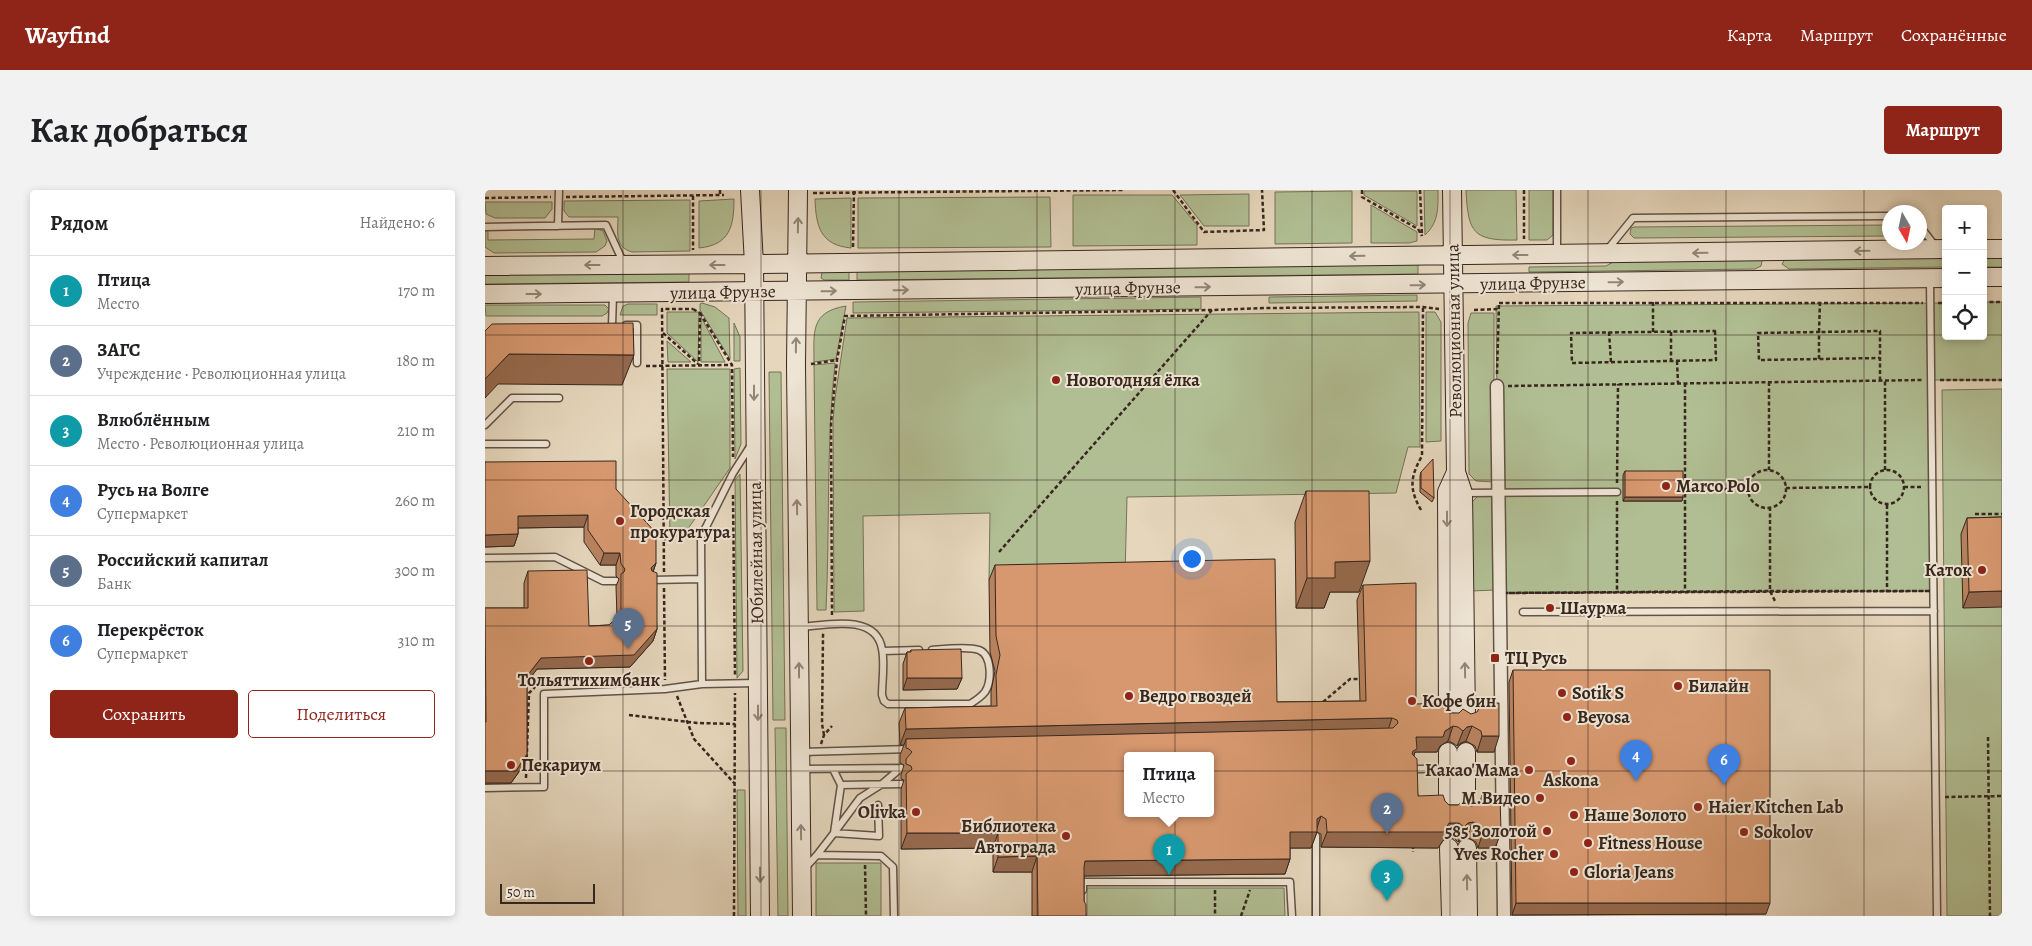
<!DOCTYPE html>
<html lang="ru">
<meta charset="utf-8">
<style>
body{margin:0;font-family:Alegreya,serif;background:#f2f2f2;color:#202124}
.controls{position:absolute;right:15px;top:15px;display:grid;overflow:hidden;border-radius:5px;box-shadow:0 2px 8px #0003}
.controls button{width:45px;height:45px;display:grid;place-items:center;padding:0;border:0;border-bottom:1px solid #e0e0e0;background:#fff;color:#202124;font:25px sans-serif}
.compass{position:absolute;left:1397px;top:15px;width:45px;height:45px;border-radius:50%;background:#fff;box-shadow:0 2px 8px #0003;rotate:171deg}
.scale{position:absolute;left:15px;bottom:12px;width:95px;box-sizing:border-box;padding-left:5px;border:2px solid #37271e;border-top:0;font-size:14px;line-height:18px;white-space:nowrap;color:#37271e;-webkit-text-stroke:4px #eee4d3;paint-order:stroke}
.you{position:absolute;left:706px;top:368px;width:18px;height:18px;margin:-12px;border:4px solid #fff;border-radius:50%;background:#1a73e8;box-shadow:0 0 0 8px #1a73e833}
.badge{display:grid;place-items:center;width:32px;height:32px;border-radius:50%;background:#8f2418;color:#fff;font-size:16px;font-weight:700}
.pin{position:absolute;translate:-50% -41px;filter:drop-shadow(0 1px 2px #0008)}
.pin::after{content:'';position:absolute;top:26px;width:18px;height:15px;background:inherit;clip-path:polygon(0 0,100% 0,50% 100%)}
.popup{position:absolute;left:639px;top:562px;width:90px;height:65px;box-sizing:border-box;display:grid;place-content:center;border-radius:5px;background:#fff;filter:drop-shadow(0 1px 4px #0005);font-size:16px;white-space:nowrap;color:#757577}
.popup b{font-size:19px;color:#202124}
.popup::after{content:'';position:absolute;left:50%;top:100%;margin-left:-10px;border:10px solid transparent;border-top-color:#fff}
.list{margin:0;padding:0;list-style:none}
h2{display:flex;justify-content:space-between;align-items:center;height:65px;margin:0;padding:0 20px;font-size:21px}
h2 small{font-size:16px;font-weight:400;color:#757577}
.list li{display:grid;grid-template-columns:32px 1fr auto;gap:15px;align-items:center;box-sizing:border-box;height:70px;padding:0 20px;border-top:1px solid #e0e0e0}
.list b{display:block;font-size:19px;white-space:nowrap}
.list p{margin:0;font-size:16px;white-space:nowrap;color:#757577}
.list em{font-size:16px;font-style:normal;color:#757577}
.actions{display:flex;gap:10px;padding:15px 20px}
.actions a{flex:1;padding:11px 0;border:1px solid #8f2418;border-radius:5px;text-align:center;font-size:18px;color:#8f2418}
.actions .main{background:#8f2418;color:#fff}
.icon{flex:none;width:28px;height:28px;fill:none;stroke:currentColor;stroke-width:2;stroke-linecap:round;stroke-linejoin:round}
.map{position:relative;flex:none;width:1517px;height:726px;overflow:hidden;border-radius:5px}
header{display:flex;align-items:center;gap:30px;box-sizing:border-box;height:70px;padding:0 25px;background:#8f2418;color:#fff}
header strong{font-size:24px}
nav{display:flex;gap:28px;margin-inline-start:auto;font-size:18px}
.intro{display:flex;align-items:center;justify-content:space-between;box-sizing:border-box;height:120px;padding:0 30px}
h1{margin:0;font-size:35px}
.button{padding:12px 22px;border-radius:5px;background:#8f2418;color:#fff;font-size:18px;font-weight:700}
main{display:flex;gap:30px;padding:0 30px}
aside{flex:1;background:#fff;border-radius:5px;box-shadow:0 2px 8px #0003}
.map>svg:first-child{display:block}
.green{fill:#b1be93;stroke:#747258}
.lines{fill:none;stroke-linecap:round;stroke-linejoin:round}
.lane-casing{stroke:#625346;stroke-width:9}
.street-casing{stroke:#625346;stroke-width:15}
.secondary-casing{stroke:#37271e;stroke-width:20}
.path{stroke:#37271e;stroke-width:2.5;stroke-dasharray:4 2.5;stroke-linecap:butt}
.lane{stroke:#eee4d3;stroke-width:6}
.street{stroke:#eee4d3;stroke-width:12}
.secondary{stroke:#eee4d3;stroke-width:18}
.wall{fill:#b9835f;stroke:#37271e}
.shaded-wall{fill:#966a4e;stroke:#37271e}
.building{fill:#d7986f;stroke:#37271e;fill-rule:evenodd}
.oneway{stroke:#928678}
.grid{fill:none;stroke:#37271e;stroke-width:1;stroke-opacity:0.55}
.poi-dot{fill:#8f2418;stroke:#eee4d3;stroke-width:2}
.labels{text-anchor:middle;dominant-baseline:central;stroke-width:4;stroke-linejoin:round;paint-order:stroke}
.street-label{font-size:18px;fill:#37271e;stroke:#eee4d3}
.poi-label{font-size:18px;font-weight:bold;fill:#37271e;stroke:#eee4d3;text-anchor:start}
</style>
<header>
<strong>Wayfind</strong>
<nav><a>Карта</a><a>Маршрут</a><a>Сохранённые</a></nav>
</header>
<div class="intro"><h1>Как добраться</h1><a class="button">Маршрут</a></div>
<main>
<aside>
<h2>Рядом<small>Найдено: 6</small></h2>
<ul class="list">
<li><span class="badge" style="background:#0f9aa8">1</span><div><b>Птица</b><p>Место</p></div><em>170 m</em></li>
<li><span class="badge" style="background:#5c6f8a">2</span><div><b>ЗАГС</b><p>Учреждение · Революционная улица</p></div><em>180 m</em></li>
<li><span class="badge" style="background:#0f9aa8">3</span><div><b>Влюблённым</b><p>Место · Революционная улица</p></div><em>210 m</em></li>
<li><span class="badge" style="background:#3f7fe0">4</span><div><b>Русь на Волге</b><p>Супермаркет</p></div><em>260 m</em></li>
<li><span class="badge" style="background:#5c6f8a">5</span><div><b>Российский капитал</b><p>Банк</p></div><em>300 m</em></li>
<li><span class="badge" style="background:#3f7fe0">6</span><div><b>Перекрёсток</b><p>Супермаркет</p></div><em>310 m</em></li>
</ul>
<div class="actions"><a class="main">Сохранить</a><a>Поделиться</a></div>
</aside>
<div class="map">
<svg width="1517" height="726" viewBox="0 0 1517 726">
<rect width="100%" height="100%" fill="#e5d6bc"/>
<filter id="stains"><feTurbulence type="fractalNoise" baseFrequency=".004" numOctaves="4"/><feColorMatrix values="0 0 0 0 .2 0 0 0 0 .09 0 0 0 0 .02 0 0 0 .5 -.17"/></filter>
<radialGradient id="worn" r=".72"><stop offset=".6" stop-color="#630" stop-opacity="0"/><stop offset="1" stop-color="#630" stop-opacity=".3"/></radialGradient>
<path class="green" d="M939,0H953C953,18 954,32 940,45Z
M981,0H1031L1032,50C988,51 983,43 981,0Z
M1044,0H1068V45L1062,50H1044Z
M867,1V53L790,54V2Z
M879,1H932V36L879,5Z
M764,4V36H719L695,5Z
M588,5H687L712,35V55L588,56Z
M565,7L566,57L373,58V8Z
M366,8V58C335,55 331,36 330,9Z
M249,9C249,36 245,55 214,58V11Z
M205,10V61L147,62C129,57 133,41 133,27H84L79,21V11Z
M0,12H67V19L60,28H10L1,24Z
M886,15L932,42V51L924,53H886Z
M1404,35V46L1149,48L1145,44L1146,38L1149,37Z
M110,38L118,41L122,51L120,56L111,62L9,63L0,57V42L3,40V50L109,49Z
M1498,65H1517V77H1498Z
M1461,66V77L1304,79L1297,74L1300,69Z
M1275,69L1277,71L1276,76L1270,79L1044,82V77L1121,76L1130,71Z
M933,74V84L372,90V79Z
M364,79V90H339L336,88L337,82Z
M204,82V92L0,94V84Z
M932,105V111L784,113V107Z
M716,107V119L368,123V112Z
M1498,112H1517V190H1447L1449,401L1014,403L1011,116L1461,113V146H1498Z
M217,113L230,117L244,128L245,169L215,120V114Z
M143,114H172V125H135L138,116Z
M0,115H120L124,119L122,123L117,126H1Z
M361,116L351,169L329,172C329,142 325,122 361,116Z
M182,122H214L213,172L182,143Z
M934,122L935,257H923L911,303L642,307L640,387L504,390L505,323L378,326L379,421L349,422L348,231L350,208L362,128Z
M941,122H950L956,132V251L941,252Z
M986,123H1009V292L991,291L984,284L983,133Z
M216,127L240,172H216Z
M249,133L255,147V171H249Z
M182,151L206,172H183Z
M350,173C341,255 345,337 341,420H332L329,175Z
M255,178L256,254L250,269L249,179Z
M182,179H245V278L198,346H185Z
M284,182H296L300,530H288Z
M1517,199V726H1462L1457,200Z
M255,284L258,481L252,488L250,290Z
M994,305H1010L1011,400L985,401V314Z
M290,538H301L303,726H293Z
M252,600H260L261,726H253Z
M331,673H396V726H331Z
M602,698H799L800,726H602Z"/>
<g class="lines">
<g class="lane-casing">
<path id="lane" d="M1434,35L1451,57
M73,36L74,0
M0,37L121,35L139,74
M1123,59L1148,28L1404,26
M1072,63V0
M1445,90L1452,726
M141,135H152V173
M127,136L128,104
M0,235L27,208H74
M0,254H61
M979,303L1132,302
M0,368L70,367L118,391H131
M167,390L216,389
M1038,422L1449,421
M316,437C341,435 391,423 397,459C400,473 397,491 397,505L399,511L403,514H485C490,511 496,507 500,502C507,491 507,465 494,460C483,456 459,459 447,460
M398,461L434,460
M217,494L216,347L248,283L266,255
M316,562L426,559
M317,579L416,578
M926,579H963
M356,595L416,594
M0,598L59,597V504L180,499L217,494L272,493
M349,643L375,608L397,594L416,578
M349,643L394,646L393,615
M831,646V726
M332,665L349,643L356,595L348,579
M320,678L332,665L396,666L408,677L409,726
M598,700V692H805L807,726"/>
</g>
<g class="street-casing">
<path id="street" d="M1012,196L1019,726"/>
</g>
<g class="secondary-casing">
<path id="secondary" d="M265,0L269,74L275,726
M313,0L311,175L317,726
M967,0L971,282L978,303L981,529
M1498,59H1517
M0,76L269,74L1461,59
M1498,87H1517
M0,104L1461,88
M963,529L962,302L971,282
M963,562V621
M981,562V621
M964,658L966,726
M982,658L983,726"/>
</g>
<path class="path" d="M235,0V5
M688,0L719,42L779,40L777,0
M877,0V7L933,39L937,46
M935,0L937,46
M1039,0V49
M328,3L640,0
M208,6V60
M81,7L239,5
M0,8L66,7
M368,57L369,0
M1335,112L1334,142L1395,141V190
M1498,112H1517
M1014,113H1438
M1453,113H1461
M208,119L215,123L214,175
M989,120L1014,119
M215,123L247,175L248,267
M1230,141L1231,170L1087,173L1086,143Z
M1124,142L1126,172
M1168,142V112
M1186,142V171
M178,143L213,174
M1334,169V142L1273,143L1274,170L1395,168
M1192,171L1193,193
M326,174L352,170
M161,176L247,175
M1012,184L1014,113
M1455,190H1517
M1284,192V280
M1200,193V402
M1023,196L1437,190
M1385 297a17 17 0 1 1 34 0a17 17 0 1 1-34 0Z
M1400,280V190
M1263 299a19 19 0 1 1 38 0a19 19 0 1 1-38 0Z
M1132,293L1133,194
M1419,297H1438
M1301,298L1384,297
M1200,299H1264
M248,305L250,485
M1132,311V402
M1402,315V401
M1285,317V401L1291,413
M936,320C924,299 925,287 937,266L938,117
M1490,324H1517
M179,349H189
M514,362L727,120
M179,382L177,119H208
M179,398L180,490
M1285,401H1449L1014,403Z
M347,425L346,233L352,170L360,126L727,120L779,118L938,117L954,119
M192,506L209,549L250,594
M838,512L865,489H876
M144,525L212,533L250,534
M339,545L337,534L338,445L339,443
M1503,547L1505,726
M336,554L339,545L347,536
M41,588L44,503L57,490L163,489
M1460,607L1517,606
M928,655V662
M380,675L381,726
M730,700V726
M249,726L250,503
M756,726L765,700"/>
<use href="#lane" class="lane"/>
<use href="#street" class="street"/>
<use href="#secondary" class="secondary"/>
</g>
<path class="wall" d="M0,272L131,299L171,373L168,382L172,439L168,451L145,477L52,479L42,492V564L38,576L26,593H0V418H39V393L43,381L104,436L124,435L132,428L131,396L134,389L131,386V375H115L99,352V337L33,338V344L29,356L0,357Z
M1140,281L1198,307L1197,311H1138V285Z
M936,282L949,308L947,312L935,302V286Z
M821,301L874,402H845L839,418H811L810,332Z
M1517,327L1478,418L1476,344L1482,328Z
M510,375L792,512L875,511L872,410L878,395L931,514L960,519L964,523L986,524L1009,562H992L990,556L981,551L976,553L972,556L968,553L963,551L955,556L952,562H930L929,566L933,606L960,611L964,615H982L987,616L995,612L997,605L1016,642L1010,658H993L991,652L982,647L977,649L973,652L969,648L959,649L953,658L836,657V644L832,642L826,658H805V669L800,684L599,686V711L601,726H547V682H508V658L416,659V599L419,590L416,589V585L419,575L415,573V565L419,555H415L414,533L420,518L506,516V501L510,481L505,462L504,390Z
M426,460L477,488L472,499L418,500V474L422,462H425Z
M1028,480L1281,724L1027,725L1024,492Z"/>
<path class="shaded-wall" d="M24,164L149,165L137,195L13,194L0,208V189Z
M1140,307H1198L1197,311H1138Z
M103,325L99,337L29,338L33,326Z
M33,344L29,356L0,357V345Z
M119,363H135L131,375H115Z
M885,371L874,402H845L839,418H811L822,388L850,372Z
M171,373L167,385L166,378Z
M1517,401V417L1478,418L1484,402Z
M172,439L168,451L145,477L52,479L38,498L42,486L56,468Z
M422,488H477L472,499L418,500Z
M907,528L902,543L421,549L419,555H415L421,539Z
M968,536L963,551L955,556L952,562H930L926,574L922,576L931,547L960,541Z
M987,536L981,551L976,553L972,556L978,541L982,537Z
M997,546H1014L1009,562H992Z
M42,564L38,576L26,593H0V581Z
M836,626L831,641L832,642L826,658H799L805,642L832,629Z
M988,632L982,647L977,649L973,652L979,637L983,633Z
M964,633H974L969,648L959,649L953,658L836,657L842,642Z
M998,642H1016L1010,658H993Z
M422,643H513L508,658L416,659Z
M552,666L547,682H508L513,667Z
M805,669L800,684L595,686L600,671Z
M1031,713H1285L1281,724L1027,725Z"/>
<path class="building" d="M148,133L149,165L24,164L0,189V141L7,134Z
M948,269L949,308L936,298V282Z
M131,271V299L171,343V373L166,378L167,381L172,383V439L149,465L56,468L42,486V564L31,581H0V532H1L0,418H43V381L102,380L104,436L124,435L136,424V384L139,382L140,379L136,374L135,363H119L103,340V325L33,326V344L0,345V272Z
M1140,281H1198V307H1140Z
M821,301H884L885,371L850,372V388H822Z
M1517,327V401L1484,402L1482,328Z
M790,369L792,512L881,511L878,395L931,393V514L958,513L960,519L964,523H974L978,519L986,524L992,522L997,513H1014V546H997L996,541L987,536L982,537L978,541L973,537L968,536L960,541L958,547H931L932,559L928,561L927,564L932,569L933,606L958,605L960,611L964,615H973L978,611L982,615L987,616L996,611L997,605H1015L1016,642H998L996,637L988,632L983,633L979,637L974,633H964L959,642H842L841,629L836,626L832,629V642H805V669L600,671L599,677V711L601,715V726H553L552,666L513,667V643H422L421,584L427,579L426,576L421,574V569L427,562L424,559L421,558V549L908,538L913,533L912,530L907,528L421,539L420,518L512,516L511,485L515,465L511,446L510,375ZM643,566H725V624H643Z
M476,459L477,488H422V462H426V460Z
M1028,480H1285V713H1031Z"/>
<defs><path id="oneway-shaft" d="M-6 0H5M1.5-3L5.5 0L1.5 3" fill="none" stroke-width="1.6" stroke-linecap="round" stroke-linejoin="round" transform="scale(1.25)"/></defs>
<g class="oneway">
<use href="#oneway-shaft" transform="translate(313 35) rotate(-89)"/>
<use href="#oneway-shaft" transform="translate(1377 61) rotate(179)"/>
<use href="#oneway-shaft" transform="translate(1215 63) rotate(179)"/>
<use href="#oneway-shaft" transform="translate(1035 65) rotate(180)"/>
<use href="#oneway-shaft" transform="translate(872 66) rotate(179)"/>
<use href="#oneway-shaft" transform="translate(107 75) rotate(180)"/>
<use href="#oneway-shaft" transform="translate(232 75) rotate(180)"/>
<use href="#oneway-shaft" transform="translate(1131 92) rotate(-1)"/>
<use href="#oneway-shaft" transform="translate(933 95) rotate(-1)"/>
<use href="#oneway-shaft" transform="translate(718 97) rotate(-1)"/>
<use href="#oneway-shaft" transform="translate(416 100) rotate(-1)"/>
<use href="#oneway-shaft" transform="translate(344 101) rotate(-1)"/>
<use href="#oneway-shaft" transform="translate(49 104)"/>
<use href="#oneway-shaft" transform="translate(311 155) rotate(-89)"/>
<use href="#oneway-shaft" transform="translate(269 203) rotate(90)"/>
<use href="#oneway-shaft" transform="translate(312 317) rotate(-91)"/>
<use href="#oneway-shaft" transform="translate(962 329) rotate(90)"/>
<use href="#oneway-shaft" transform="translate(314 480) rotate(-90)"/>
<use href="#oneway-shaft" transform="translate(980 480) rotate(-91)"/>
<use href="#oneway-shaft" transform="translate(273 523) rotate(90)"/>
<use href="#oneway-shaft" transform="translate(316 642) rotate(-91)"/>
<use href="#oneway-shaft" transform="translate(275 685) rotate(89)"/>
<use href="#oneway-shaft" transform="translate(982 692) rotate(-91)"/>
</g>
<path class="grid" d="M138,0V726M276,0V726M414,0V726M552,0V726M690,0V726M827,0V726M965,0V726M1103,0V726M1241,0V726M1379,0V726M0,145H1461M1498,145H1517M0,290H1517M0,436H1517M0,581H1517"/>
<g class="poi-dot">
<circle cx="571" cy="190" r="5"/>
<circle cx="1181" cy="296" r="5"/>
<circle cx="135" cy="331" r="5"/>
<circle cx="1497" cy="380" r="5"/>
<circle cx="1065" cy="418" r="5"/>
<rect x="1005" y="463" width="10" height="10" rx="2.5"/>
<circle cx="104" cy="471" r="5"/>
<circle cx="1193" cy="496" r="5"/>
<circle cx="1077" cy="503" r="5"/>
<circle cx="644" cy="506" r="5"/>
<circle cx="927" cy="511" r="5"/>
<circle cx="1082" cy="527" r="5"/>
<circle cx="1086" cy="571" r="5"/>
<circle cx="26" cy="575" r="5"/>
<circle cx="1044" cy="580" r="5"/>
<circle cx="1055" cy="608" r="5"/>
<circle cx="1213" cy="617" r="5"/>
<circle cx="431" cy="622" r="5"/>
<circle cx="1089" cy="625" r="5"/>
<circle cx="1062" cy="641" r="5"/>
<circle cx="1259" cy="642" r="5"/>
<circle cx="581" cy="646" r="5"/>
<circle cx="1103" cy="653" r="5"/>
<circle cx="1069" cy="664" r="5"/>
<circle cx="1089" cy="682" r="5"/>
</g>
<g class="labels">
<g class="street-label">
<text transform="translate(1048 93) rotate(-1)">улица Фрунзе</text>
<text transform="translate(643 98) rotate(-1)">улица Фрунзе</text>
<text transform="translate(238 102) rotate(-1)">улица Фрунзе</text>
<text transform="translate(969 141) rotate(-91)">Революционная улица</text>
<text transform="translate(271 363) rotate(-91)">Юбилейная улица</text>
</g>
<g class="poi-label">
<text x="581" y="190">Новогодняя ёлка</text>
<text x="1191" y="296">Marco Polo</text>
<text x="145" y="321">Городская<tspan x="145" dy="21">прокуратура</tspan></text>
<text x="1487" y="380" text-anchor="end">Каток</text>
<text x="1075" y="418">Шаурма</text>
<text x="1020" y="468">ТЦ Русь</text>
<text x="104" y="490" text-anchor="middle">Тольяттихимбанк</text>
<text x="1203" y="496">Билайн</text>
<text x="1087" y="503">Sotik S</text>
<text x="654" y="506">Ведро гвоздей</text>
<text x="937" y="511">Кофе бин</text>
<text x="1092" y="527">Beyosa</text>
<text x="36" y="575">Пекариум</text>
<text x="1034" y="580" text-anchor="end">Какао'Мама</text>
<text x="1086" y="590" text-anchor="middle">Askona</text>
<text x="1045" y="608" text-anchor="end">М.Видео</text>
<text x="1223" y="617">Haier Kitchen Lab</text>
<text x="421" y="622" text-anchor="end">Olivka</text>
<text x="1099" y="625">Наше Золото</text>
<text x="571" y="636" text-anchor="end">Библиотека<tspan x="571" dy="21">Автограда</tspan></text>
<text x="1052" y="641" text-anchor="end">585 Золотой</text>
<text x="1269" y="642">Sokolov</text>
<text x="1113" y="653">Fitness House</text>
<text x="1059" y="664" text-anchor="end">Yves Rocher</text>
<text x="1099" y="682">Gloria Jeans</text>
</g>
</g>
<rect width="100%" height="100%" filter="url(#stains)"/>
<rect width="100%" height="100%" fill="url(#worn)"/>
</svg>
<div class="controls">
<button>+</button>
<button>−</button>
<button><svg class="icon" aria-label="locate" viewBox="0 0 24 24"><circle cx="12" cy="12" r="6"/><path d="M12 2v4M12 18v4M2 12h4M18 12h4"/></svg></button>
</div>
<svg class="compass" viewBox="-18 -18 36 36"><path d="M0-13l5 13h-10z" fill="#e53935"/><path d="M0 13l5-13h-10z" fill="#757577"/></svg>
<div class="scale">50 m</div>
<div class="you"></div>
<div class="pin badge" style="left:684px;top:685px;background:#0f9aa8">1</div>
<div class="popup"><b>Птица</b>Место</div>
<div class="pin badge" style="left:902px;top:644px;background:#5c6f8a">2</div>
<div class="pin badge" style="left:902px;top:711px;background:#0f9aa8">3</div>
<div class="pin badge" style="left:1151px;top:591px;background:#3f7fe0">4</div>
<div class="pin badge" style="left:143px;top:459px;background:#5c6f8a">5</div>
<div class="pin badge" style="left:1239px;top:595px;background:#3f7fe0">6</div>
</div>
</main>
